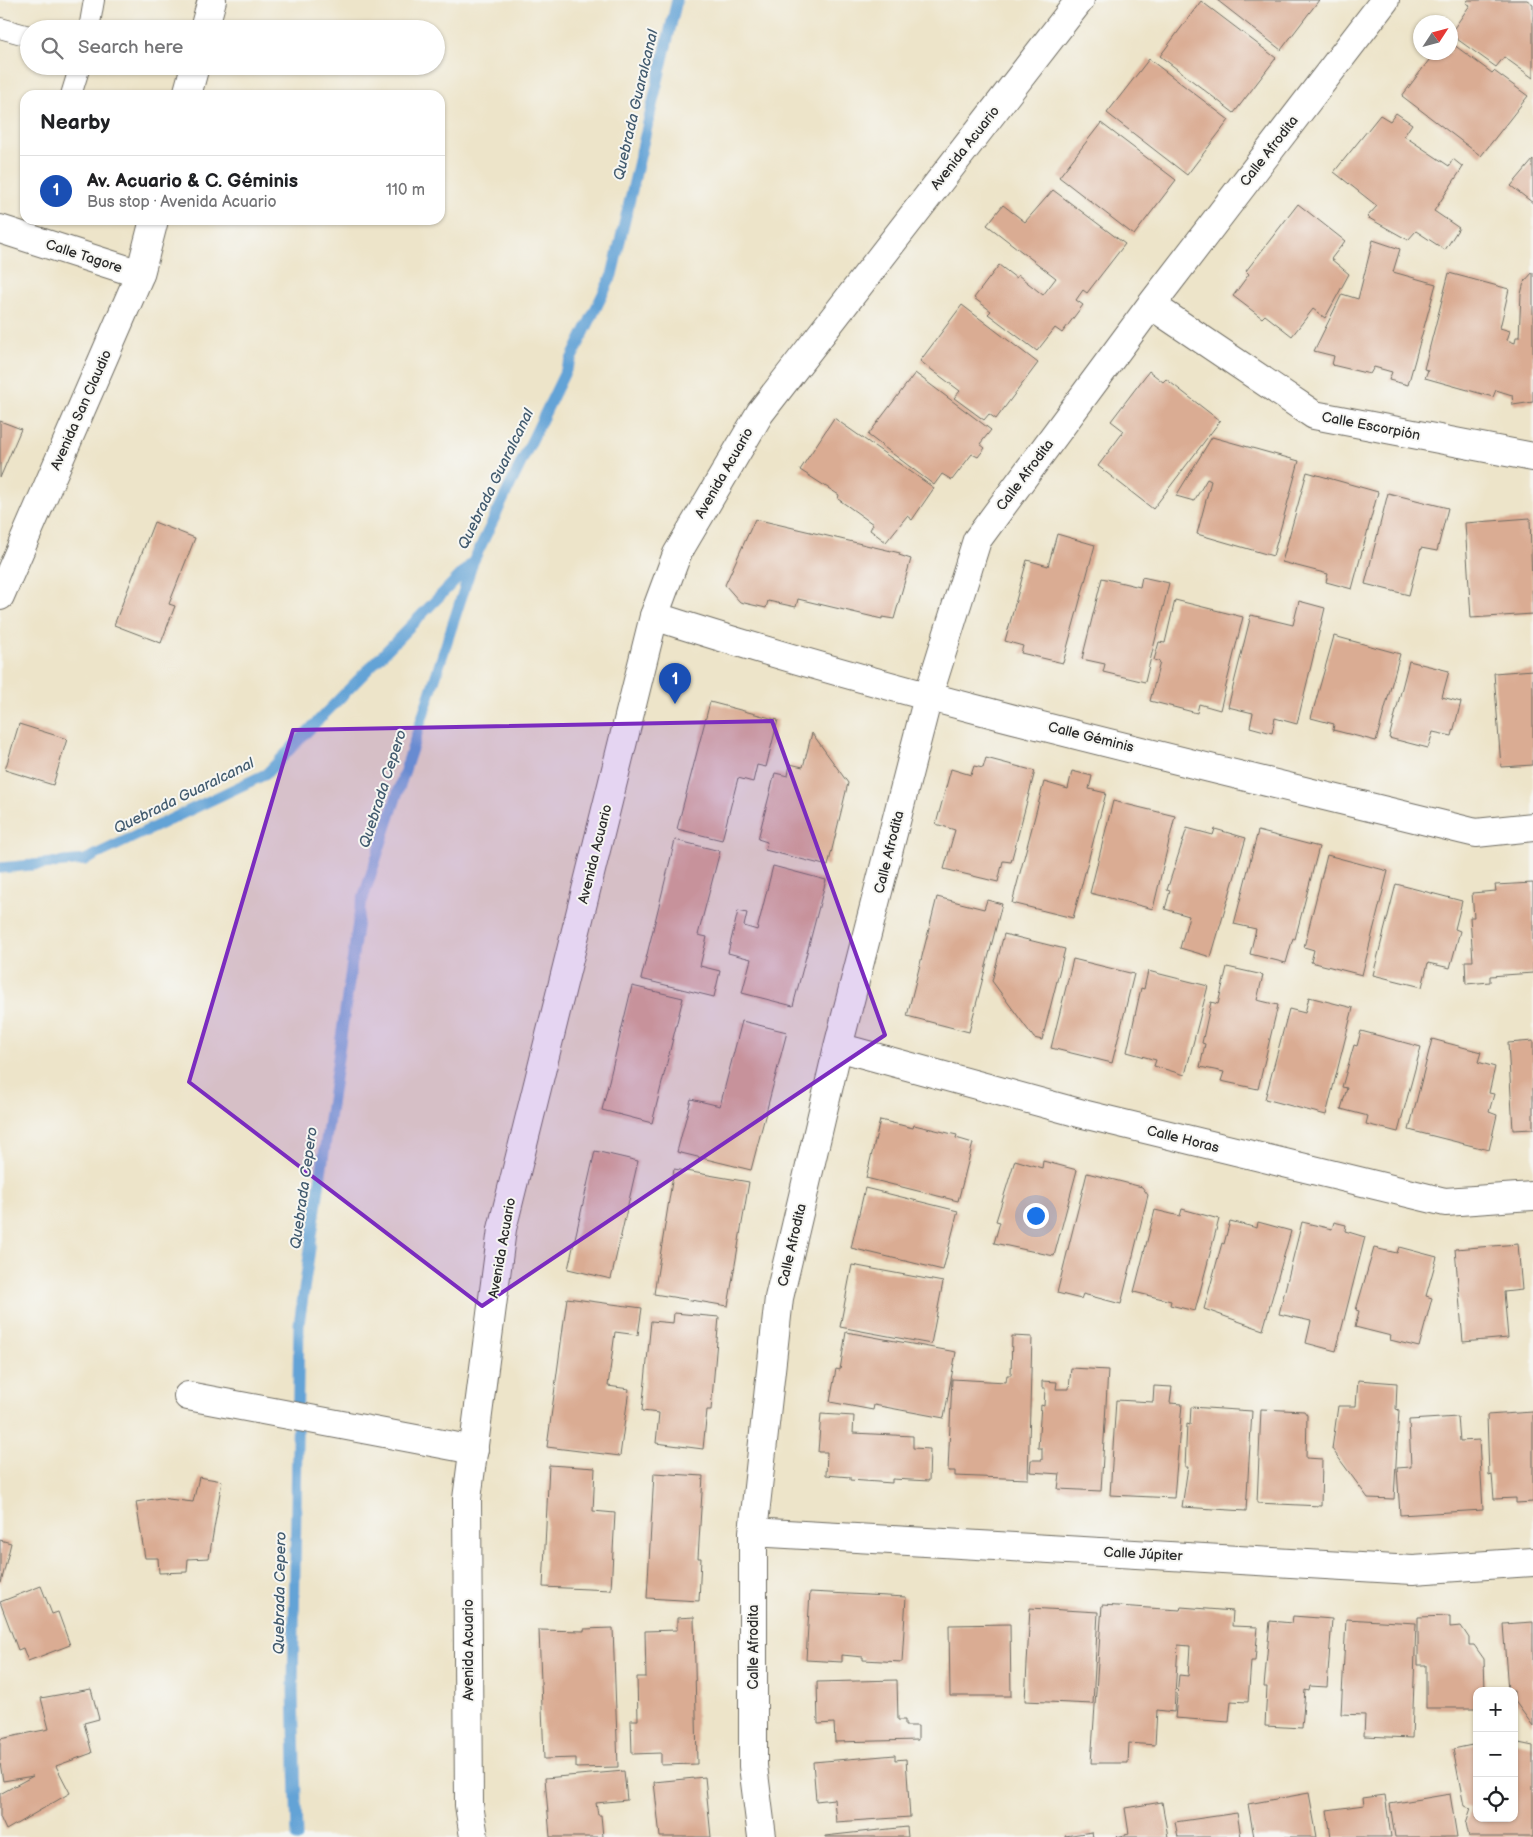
<!DOCTYPE html>
<meta charset="utf-8">
<style>
body{margin:0;font-family:"Balsamiq Sans",sans-serif;background:#f6f6f6;color:#202124}
.controls{position:absolute;right:15px;bottom:15px;display:grid;overflow:hidden;border-radius:10px;box-shadow:0 1px 4px #0004}
.controls button{width:45px;height:45px;display:grid;place-items:center;padding:0;border:0;border-bottom:1px solid #e0e0e0;background:#fff;color:#202124;font:25px sans-serif}
.compass{position:absolute;left:1413px;top:15px;width:45px;height:45px;border-radius:50%;background:#fff;box-shadow:0 1px 4px #0004;rotate:54deg}
.you{position:absolute;left:1035px;top:1215px;width:18px;height:18px;margin:-12px;border:4px solid #fff;border-radius:50%;background:#1a73e8;box-shadow:0 0 0 8px #1a73e833}
.badge{display:grid;place-items:center;width:32px;height:32px;border-radius:50%;background:#2563eb;color:#fff;font-size:16px;font-weight:700}
.pin{position:absolute;translate:-50% -41px;filter:drop-shadow(0 1px 2px #0008)}
.pin::after{content:'';position:absolute;top:26px;width:18px;height:15px;background:inherit;clip-path:polygon(0 0,100% 0,50% 100%)}
.list{margin:0;padding:0;list-style:none}
h2{display:flex;justify-content:space-between;align-items:center;height:65px;margin:0;padding:0 20px;font-size:21px}
h2 small{font-size:16px;font-weight:400;color:#757577}
.list li{display:grid;grid-template-columns:32px 1fr auto;gap:15px;align-items:center;box-sizing:border-box;height:70px;padding:0 20px;border-top:1px solid #e0e0e0}
.list b{display:block;font-size:19px;white-space:nowrap}
.list p{margin:0;font-size:16px;white-space:nowrap;color:#757577}
.list em{font-size:16px;font-style:normal;color:#757577}
.icon{flex:none;width:28px;height:28px;fill:none;stroke:currentColor;stroke-width:2;stroke-linecap:round;stroke-linejoin:round}
.map{position:relative;flex:none;width:1533px;height:1837px;overflow:hidden}
.search{position:absolute;background:#fff;box-shadow:0 1px 4px #0004;left:20px;top:20px;width:425px;height:55px;display:flex;align-items:center;gap:12px;box-sizing:border-box;padding:0 18px;border-radius:28px;color:#757577;font-size:19px}
.panel{position:absolute;background:#fff;box-shadow:0 1px 4px #0004;left:20px;top:90px;width:425px;height:135px;border-radius:15px}
.map>svg:first-child{display:block}
.lines{fill:none;stroke-linecap:round;stroke-linejoin:round}
.stream{stroke:#64a3d6;stroke-width:11}
.building{fill:#daac93}
.service-casing{stroke:#6f6c62;stroke-width:22}
.minor-casing{stroke:#6f6c62;stroke-width:30}
.tertiary-casing{stroke:#6f6c62;stroke-width:30}
.service{stroke:#fff;stroke-width:20}
.minor{stroke:#fff;stroke-width:28}
.tertiary{stroke:#fff;stroke-width:28}
.marked{fill:#7b2cbf;fill-opacity:0.2;stroke:#7b2cbf;stroke-width:4;stroke-linejoin:round}
.labels{text-anchor:middle;dominant-baseline:central;stroke-width:4;stroke-linejoin:round;paint-order:stroke}
.street-label{font-size:14px;fill:#2b2b2b;stroke:#f6f6f2}
.water-label{font-size:15px;font-style:italic;fill:#425b6f;stroke:#f6f6f2}
</style>
<div class="map">
<svg width="1533" height="1837" viewBox="0 0 1533 1837">
<rect width="100%" height="100%" fill="#f6f6f2"/>
<filter id="ink" filterUnits="userSpaceOnUse"><feTurbulence type="fractalNoise" baseFrequency=".02" numOctaves="2"/><feDisplacementMap in="SourceGraphic" scale="10" xChannelSelector="R" yChannelSelector="G"/><feConvolveMatrix kernelMatrix="1 2 1 2 8 2 1 2 1" color-interpolation-filters="sRGB"/></filter>
<filter id="wash" filterUnits="userSpaceOnUse"><feTurbulence type="fractalNoise" baseFrequency=".0096" numOctaves="4" result="noise"/><feDisplacementMap in="SourceGraphic" scale="20" xChannelSelector="R" yChannelSelector="G"/><feGaussianBlur stdDeviation="1.12" result="paint"/><feColorMatrix in="noise" values="0 0 0 0 0 0 0 0 0 0 0 0 0 0 0 0 0 1.4 0 .05"/><feComposite in="paint" operator="in"/></filter>
<g filter="url(#wash)">
<rect width="100%" height="100%" fill="#ede4c9"/>
<g class="lines">
<path class="stream" d="M0,868L85,860L266,774L473,562L612,275L677,0
M297,1837L293,1690L299,1324L360,908L473,562"/>
</g>
<g id="blocks">
<path class="building" d="M1217,0H1319L1281,50Z
M1468,0H1527L1533,4V78L1504,57L1496,67L1450,34L1470,5L1466,3Z
M1201,1L1276,58L1234,113L1160,56Z
M1450,42L1492,73L1494,71L1528,96L1481,156L1402,96L1435,52H1450Z
M1149,59L1229,120L1187,175L1107,113Z
M1396,113L1412,124L1404,136L1449,166L1453,159L1463,167L1434,211L1459,228L1445,250L1416,231L1408,240L1367,217L1377,206L1334,172L1380,115L1390,121Z
M1101,123L1176,180L1134,235L1059,177Z
M1533,160V203L1511,186Z
M1053,190L1125,244L1087,293L1083,290L1076,300L1083,305L1062,333L1055,328L1037,351L988,314L991,311L974,298L999,265L1016,278L1018,275L1043,295L1056,278L987,225L1003,205L1025,222Z
M1298,204L1345,241L1331,259L1349,274L1325,318L1313,309L1292,336L1265,315L1262,318L1233,296L1249,274L1246,271Z
M1373,240L1400,249L1393,272L1436,284L1408,385L1389,380L1392,372L1374,367L1370,374L1332,365L1334,356L1314,351L1342,294L1358,299Z
M1533,272V402L1513,405L1512,395L1496,390L1493,397L1425,378L1428,370L1424,369L1449,273L1509,289L1500,328L1510,331L1507,340L1515,343L1516,337H1519L1521,294L1524,282Z
M962,305L1038,363L996,419L989,414L984,420L954,398L960,391L920,361Z
M1149,371L1163,382L1166,379L1220,421L1153,509L1098,466L1124,431L1111,421Z
M915,373L991,430L980,444L985,448L978,457L972,454L952,480L942,474L934,485L868,435Z
M834,418L934,488L912,520L907,516L886,542L870,530L873,524L838,499L839,495L800,470Z
M0,421L21,429L0,478Z
M1212,437L1299,461L1273,556L1197,534L1211,481L1207,479L1194,501L1176,496Z
M1307,472L1378,492L1352,589L1326,582L1328,574L1282,562Z
M1388,493L1448,508L1437,551L1421,548L1409,595L1365,584Z
M1530,518L1533,614L1471,618L1465,523Z
M755,519L900,553L899,555L911,559L894,619L882,617V619L798,599L796,607L768,601L766,608L740,602L725,585Z
M154,522L195,538L169,604L175,606L161,643L114,625Z
M1057,534L1095,545L1063,663L1021,653L1023,646L1005,641L1027,560L1048,566Z
M1142,577L1169,583L1145,682L1103,672L1105,664L1082,659L1102,578L1140,587Z
M1175,600L1243,617L1220,710L1199,704L1197,713L1150,701L1160,662L1154,660L1159,642L1165,643Z
M1299,601L1325,608L1297,724L1275,718L1272,733L1250,727L1253,713L1228,707L1251,615L1293,625Z
M1334,636L1400,654L1376,741L1333,730L1334,724L1311,718Z
M1409,661L1449,671L1442,697L1461,702L1452,736L1433,732L1428,748L1389,738Z
M1533,670V765L1501,767L1494,673Z
M710,702L778,720L766,767L757,765L753,782L738,778L722,840L677,829Z
M19,724L67,739L53,785L5,770Z
M812,733L848,783L828,866L765,850L767,842L758,839L775,773L788,776L790,764L803,767Z
M986,758L1035,771L1011,862L1003,861L998,882L944,869L955,830L936,824L951,769L971,775L974,766L983,768Z
M1072,771L1092,776L1089,789L1106,793L1073,918L1012,903L1044,782L1068,789Z
M1113,801L1175,816L1153,909L1090,893Z
M1187,828L1213,835L1215,829L1246,838L1211,957L1180,948L1189,916L1165,909L1170,891L1167,890Z
M1258,831L1319,847L1295,939L1293,938L1286,963L1250,954L1256,929L1234,924Z
M675,840L720,851L698,935L707,937L700,966L720,971L714,997L641,979Z
M1327,855L1388,871L1362,975L1311,962L1314,950L1304,947Z
M773,866L826,880L793,1006L742,993L751,959L728,953L738,911L747,913L744,926L757,930Z
M1533,883V973L1490,976V982L1466,984L1465,961H1473L1470,917H1474L1472,893L1496,891L1495,885Z
M1396,884L1462,901L1455,929L1460,931L1450,968L1428,963L1422,987L1373,975Z
M937,897L984,909L987,900L1002,904L969,1032L907,1016Z
M1004,934L1065,949L1042,1040L1034,1038L992,981Z
M1073,959L1134,974L1112,1063L1051,1048Z
M1227,967L1263,975L1257,1000L1278,1005L1258,1089L1221,1081L1224,1072L1200,1067L1205,1044L1202,1043L1211,1002L1218,1004Z
M1148,971L1208,986L1185,1075L1154,1066L1156,1060L1127,1052L1141,988L1144,989Z
M632,986L683,998L652,1123L602,1110Z
M1309,997L1353,1008L1326,1115L1265,1099L1289,1009L1305,1013Z
M742,1021L787,1032L751,1170L677,1152L691,1099L720,1106Z
M1361,1031L1421,1047L1398,1132L1366,1124L1368,1116L1341,1109L1347,1088L1342,1087L1354,1045L1357,1046Z
M1432,1039L1481,1052L1478,1062L1495,1067L1489,1093L1494,1094L1489,1112L1497,1115L1489,1150L1409,1130Z
M1533,1041V1129L1513,1130L1508,1043Z
M880,1120L913,1128L914,1125L957,1135L956,1138L973,1143L958,1201L866,1178Z
M595,1151L638,1161L611,1279L568,1269Z
M1015,1160L1042,1168L1043,1161L1077,1170L1054,1256L994,1243L1000,1222L996,1221Z
M674,1169L749,1182L728,1306L654,1294Z
M1087,1173L1142,1187L1148,1195L1121,1304L1083,1294L1081,1299L1057,1293Z
M865,1188L958,1211L943,1270L851,1248Z
M1182,1209L1219,1219L1195,1311L1170,1305L1171,1301L1134,1292L1155,1210L1180,1216Z
M1230,1221L1257,1228L1258,1222L1291,1231L1263,1330L1204,1309L1222,1243L1224,1244Z
M1302,1222L1332,1229L1334,1222L1346,1225L1345,1231L1365,1237L1336,1351L1306,1343L1311,1321L1279,1314Z
M1518,1244L1522,1290L1504,1292L1508,1338L1463,1342L1455,1249Z
M1399,1247L1437,1257L1426,1296L1432,1298L1419,1347L1390,1340L1391,1336L1355,1327L1359,1311L1356,1310L1374,1248L1397,1253Z
M852,1265L943,1282L931,1344L840,1327Z
M567,1298L642,1308L638,1335L615,1332L608,1386L629,1389L620,1456L547,1447Z
M674,1313L719,1317L711,1410H707L703,1449L656,1443L659,1413L642,1411L651,1321L673,1323Z
M846,1332L956,1352L944,1418L874,1405L873,1410L830,1402L836,1369L840,1370Z
M1012,1336L1032,1337L1028,1479L955,1476V1471H948L952,1379L1006,1382L1007,1375H1011Z
M1071,1368L1108,1370L1101,1491L1058,1489L1060,1474L1030,1472L1031,1460H1042V1448H1038L1041,1405L1044,1406L1045,1388H1042V1381L1057,1382L1056,1389H1069Z
M1358,1380L1397,1383L1396,1409L1399,1410L1394,1499L1368,1498L1332,1449L1338,1406H1356Z
M1154,1386L1172,1387L1170,1403L1182,1404L1174,1498L1110,1495L1116,1400L1153,1402Z
M1191,1407L1252,1411L1246,1511L1182,1507L1188,1467H1185L1187,1424L1190,1425Z
M1261,1409L1304,1411L1307,1415L1306,1458L1322,1459L1321,1506L1257,1503Z
M1533,1412V1502L1516,1503V1498L1494,1499L1492,1475L1489,1476L1487,1415Z
M821,1414L854,1416L853,1433L913,1436V1448L930,1449L929,1481L892,1479V1483L850,1480V1477L826,1475L827,1452H818Z
M1458,1417L1460,1441L1479,1440L1483,1510L1400,1515L1397,1468L1411,1467L1409,1420Z
M549,1465L595,1468L593,1511L615,1513L611,1590L543,1587Z
M654,1473L703,1476L698,1558H701L699,1601L647,1598Z
M199,1477L222,1481L209,1558L188,1559L187,1572L159,1573L158,1558H145L136,1502L160,1498L193,1502Z
M0,1540L11,1543L1,1583H0Z
M41,1586L52,1614L58,1612L70,1645L28,1661L23,1648L18,1650L0,1602Z
M810,1592L906,1597L902,1662L863,1660V1657L842,1655V1662L806,1660Z
M1102,1605L1180,1610L1181,1607L1233,1611L1232,1626L1258,1627L1255,1661H1251L1248,1702L1231,1701L1229,1722L1175,1718L1179,1675L1188,1676L1190,1646L1178,1645L1174,1712L1157,1710L1155,1745L1129,1743L1128,1763H1091Z
M1030,1608L1098,1612L1093,1704L1025,1701Z
M1293,1616L1332,1619L1327,1687L1310,1686L1309,1691L1305,1690L1302,1728L1265,1726L1267,1687H1264L1270,1621L1292,1623Z
M1450,1616V1627L1461,1626L1469,1638V1645H1474L1484,1659L1485,1691H1477V1708H1426V1665H1418V1617Z
M694,1617L697,1764L661,1765V1753L632,1754L631,1720H638L637,1677H646L645,1631L677,1630V1618Z
M1346,1619L1416,1623L1412,1738L1364,1736L1365,1715L1341,1714Z
M1533,1622V1726L1514,1700V1691H1508L1503,1624Z
M1010,1624L1011,1696H950L949,1625Z
M613,1628L618,1767L576,1768V1758L544,1759L539,1630L584,1631V1629Z
M897,1680L898,1720H905V1726H918V1740L835,1742L834,1723L818,1724L817,1682Z
M91,1689L99,1719L84,1723L92,1753L56,1766L70,1793L6,1830L0,1817V1794L33,1776L3,1781L0,1763V1739L49,1729L41,1698Z
M1514,1742L1533,1746V1837H1469L1466,1823L1471,1808L1464,1806L1453,1749L1477,1744V1818H1514Z
M895,1755V1760L906,1759L910,1817L836,1822L834,1799L816,1801L813,1762Z
M624,1771L627,1800L596,1803L598,1815H601L603,1837H550L545,1778Z
M705,1777L711,1837H660L654,1782Z
M1309,1793L1317,1837H1254L1248,1804Z
M1450,1794L1457,1837H1395L1390,1804Z
M1385,1795L1391,1837H1331L1327,1810L1364,1805L1363,1798Z
M1162,1802L1168,1837H1116L1129,1834L1125,1808Z
M1237,1813L1241,1837H1178L1175,1822Z
M907,1827L908,1837H825V1836Z
M1092,1832L1093,1837H1065V1836Z"/>
</g>
</g>
<g filter="url(#ink)">
<use href="#blocks" fill-opacity="0" stroke="#6f6c62" stroke-width="1"/>
<g class="lines">
<g class="service-casing">
<path id="service" d="M0,28L29,36
M89,29L94,0
M71,95L80,66"/>
</g>
<g class="minor-casing">
<path id="minor" d="M0,229L140,274
M1151,305L1314,415L1533,457
M654,616C924,703 1201,765 1476,833L1533,827
M838,1047L1083,1114L1445,1202L1533,1196
M188,1396L474,1450
M753,1532L1413,1570L1533,1562
M762,1837L753,1766V1532L779,1298L838,1047L928,697L977,540L1151,305L1385,0"/>
</g>
<g class="tertiary-casing">
<path id="tertiary" d="M204,29L212,0
M187,95L195,66
M0,596L140,274L154,220
M474,1837L469,1805L467,1499L502,1229L654,616L677,554L760,413L1080,0"/>
</g>
<use href="#service" class="service"/>
<use href="#minor" class="minor"/>
<use href="#tertiary" class="tertiary"/>
</g>
</g>
<path class="marked" d="M772,721L885,1035L482,1306L189,1082L293,730Z"/>
<g class="labels">
<g class="street-label">
<text transform="translate(965 148) rotate(-52)">Avenida Acuario</text>
<text transform="translate(1269 151) rotate(-52)">Calle Afrodita</text>
<text transform="translate(84 256) rotate(18)">Calle Tagore</text>
<text transform="translate(81 410) rotate(-66)">Avenida San Claudio</text>
<text transform="translate(1371 426) rotate(11)">Calle Escorpión</text>
<text transform="translate(724 473) rotate(-60)">Avenida Acuario</text>
<text transform="translate(1025 475) rotate(-53)">Calle Afrodita</text>
<text transform="translate(1091 737) rotate(14)">Calle Géminis</text>
<text transform="translate(889 852) rotate(-76)">Calle Afrodita</text>
<text transform="translate(595 854) rotate(-76)">Avenida Acuario</text>
<text transform="translate(1183 1139) rotate(14)">Calle Horas</text>
<text transform="translate(792 1245) rotate(-77)">Calle Afrodita</text>
<text transform="translate(502 1248) rotate(-80)">Avenida Acuario</text>
<text transform="translate(1143 1554) rotate(3)">Calle Júpiter</text>
<text transform="translate(753 1647) rotate(-90)">Calle Afrodita</text>
<text transform="translate(468 1650) rotate(-90)">Avenida Acuario</text>
</g>
<g class="water-label">
<text transform="translate(636 105) rotate(-77)">Quebrada Guaralcanal</text>
<text transform="translate(496 479) rotate(-64)">Quebrada Guaralcanal</text>
<text transform="translate(383 789) rotate(-72)">Quebrada Cepero</text>
<text transform="translate(184 796) rotate(-26)">Quebrada Guaralcanal</text>
<text transform="translate(304 1188) rotate(-82)">Quebrada Cepero</text>
<text transform="translate(280 1593) rotate(-89)">Quebrada Cepero</text>
</g>
</g>
</svg>
<div class="controls">
<button>+</button>
<button>−</button>
<button><svg class="icon" aria-label="locate" viewBox="0 0 24 24"><circle cx="12" cy="12" r="6"/><path d="M12 2v4M12 18v4M2 12h4M18 12h4"/></svg></button>
</div>
<svg class="compass" viewBox="-18 -18 36 36"><path d="M0-13l5 13h-10z" fill="#e53935"/><path d="M0 13l5-13h-10z" fill="#757577"/></svg>
<div class="you"></div>
<div class="pin badge" style="left:675px;top:704px;background:#1a4fb4">1</div>
<div class="search"><svg class="icon" aria-label="search" viewBox="0 0 24 24"><circle cx="10" cy="10" r="6"/><path d="M15 15l6 6"/></svg>Search here</div>
<section class="panel">
<h2>Nearby<small></small></h2>
<ul class="list">
<li><span class="badge" style="background:#1a4fb4">1</span><div><b>Av. Acuario &amp; C. Géminis</b><p>Bus stop · Avenida Acuario</p></div><em>110 m</em></li>
</ul>
</section>
</div>
